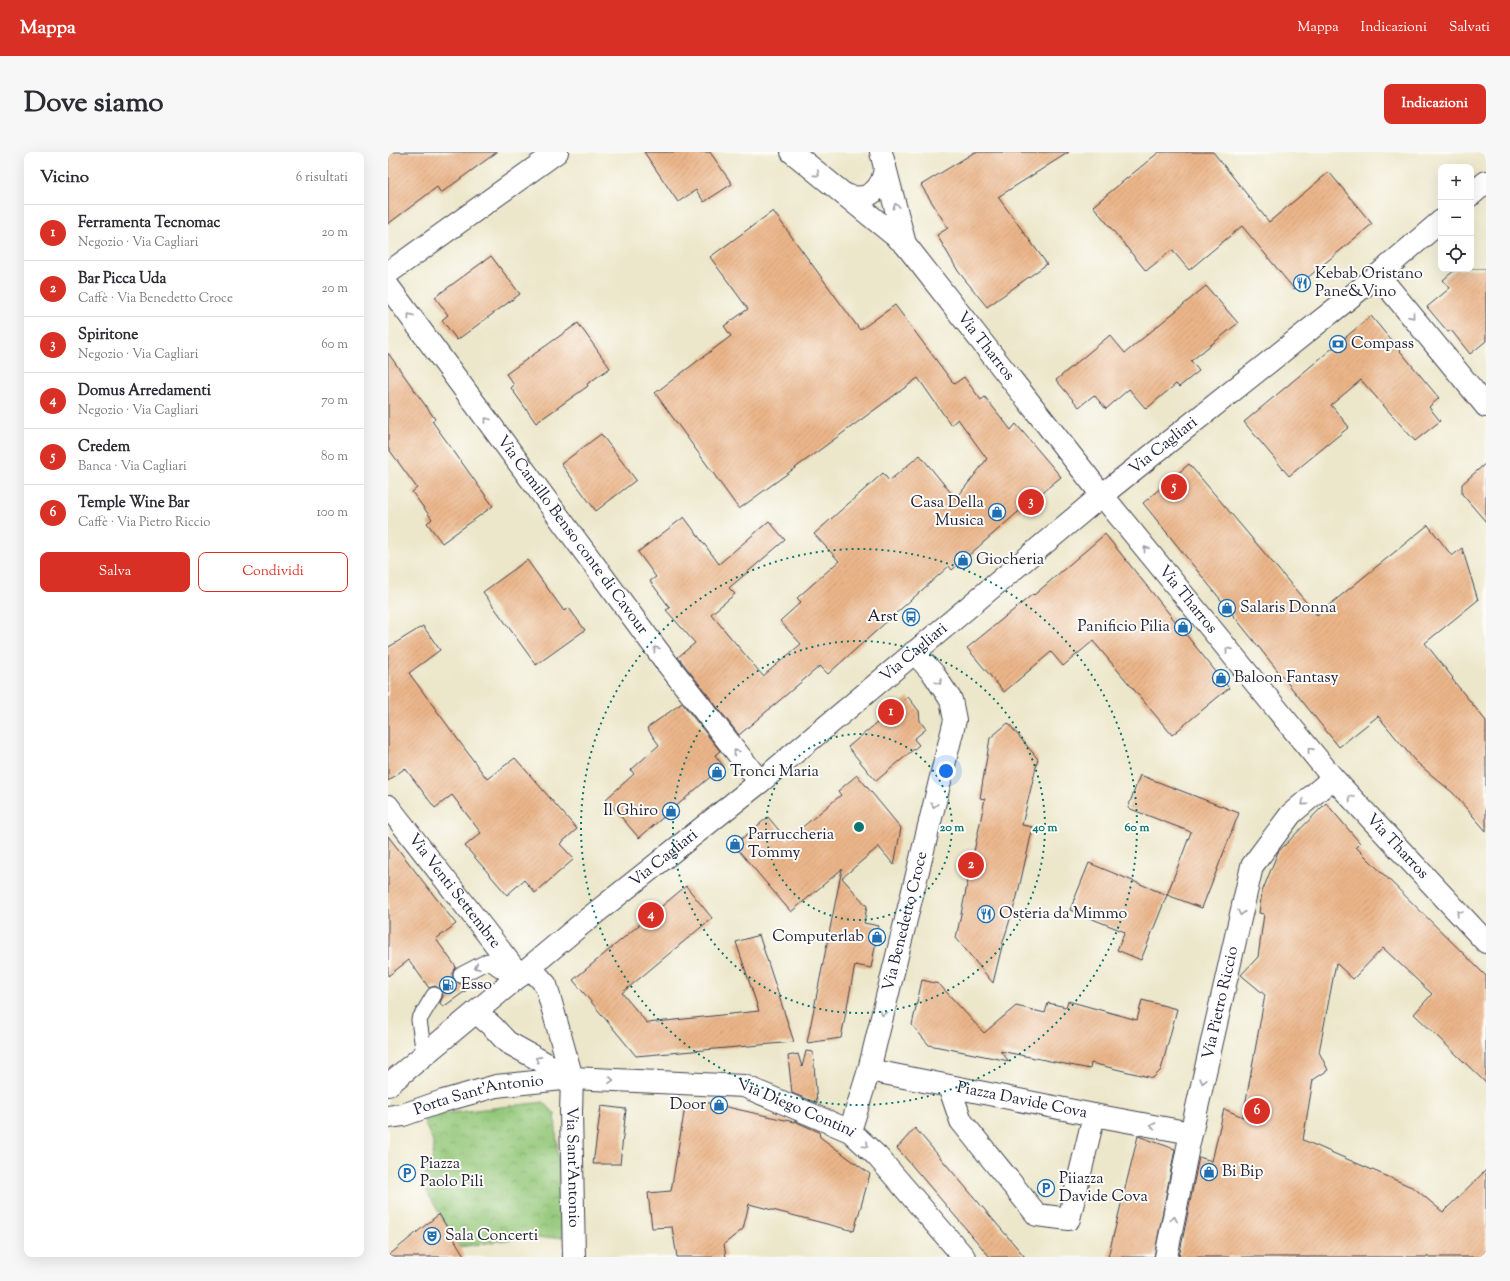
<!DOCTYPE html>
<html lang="it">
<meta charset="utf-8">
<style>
body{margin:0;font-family:"Sorts Mill Goudy",serif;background:#f7f7f7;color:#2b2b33}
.controls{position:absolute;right:12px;top:12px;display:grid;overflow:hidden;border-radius:8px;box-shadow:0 4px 16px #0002}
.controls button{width:36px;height:36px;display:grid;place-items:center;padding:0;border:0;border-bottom:1px solid #e1e1e2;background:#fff;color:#2b2b33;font:20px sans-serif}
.you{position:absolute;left:558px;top:619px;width:14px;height:14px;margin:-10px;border:3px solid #fff;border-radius:50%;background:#1a73e8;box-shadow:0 0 0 6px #1a73e833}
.badge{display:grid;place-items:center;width:26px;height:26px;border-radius:50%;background:#d93025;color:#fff;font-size:13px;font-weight:700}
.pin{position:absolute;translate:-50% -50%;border:2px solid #fff;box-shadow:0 1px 4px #0006}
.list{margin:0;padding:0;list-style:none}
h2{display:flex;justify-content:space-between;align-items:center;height:52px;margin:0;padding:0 16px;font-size:17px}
h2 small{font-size:13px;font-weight:400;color:#7c7c81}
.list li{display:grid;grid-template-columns:26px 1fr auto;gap:12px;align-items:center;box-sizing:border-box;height:56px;padding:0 16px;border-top:1px solid #e1e1e2}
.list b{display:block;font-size:15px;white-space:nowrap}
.list p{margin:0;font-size:13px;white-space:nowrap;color:#7c7c81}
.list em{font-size:13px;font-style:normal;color:#7c7c81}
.actions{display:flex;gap:8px;padding:12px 16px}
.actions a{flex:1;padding:9px 0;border:1px solid #d93025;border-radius:8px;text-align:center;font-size:14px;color:#d93025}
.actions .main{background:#d93025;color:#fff}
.icon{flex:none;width:22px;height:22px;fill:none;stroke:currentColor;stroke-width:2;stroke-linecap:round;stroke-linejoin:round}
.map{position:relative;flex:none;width:1098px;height:1105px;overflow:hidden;border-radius:8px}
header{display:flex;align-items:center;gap:24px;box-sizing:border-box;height:56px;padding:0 20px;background:#d93025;color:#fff}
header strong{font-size:19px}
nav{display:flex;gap:22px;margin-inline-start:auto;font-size:14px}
.intro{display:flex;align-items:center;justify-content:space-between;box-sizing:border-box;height:96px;padding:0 24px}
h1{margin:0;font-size:28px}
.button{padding:10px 18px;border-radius:8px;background:#d93025;color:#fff;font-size:14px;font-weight:700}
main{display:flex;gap:24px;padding:0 24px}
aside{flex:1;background:#fff;border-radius:8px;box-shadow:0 4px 16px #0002}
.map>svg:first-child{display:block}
.park{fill:url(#park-crowns);stroke:#5b755a}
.building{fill:url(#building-hatch)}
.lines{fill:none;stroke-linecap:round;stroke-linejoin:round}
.service-casing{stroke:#404050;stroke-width:17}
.minor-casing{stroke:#404050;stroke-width:24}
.tertiary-casing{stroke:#404050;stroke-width:24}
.secondary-casing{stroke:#404050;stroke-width:24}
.service{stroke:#fff;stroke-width:15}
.minor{stroke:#fff;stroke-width:22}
.tertiary{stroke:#fff;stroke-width:22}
.secondary{stroke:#fff;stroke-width:22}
.oneway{stroke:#9c9ca7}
.ring{fill:none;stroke:#0f766e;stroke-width:2;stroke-dasharray:2 4}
.labels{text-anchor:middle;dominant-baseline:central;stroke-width:4;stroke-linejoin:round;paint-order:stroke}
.poi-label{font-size:16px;fill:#22223b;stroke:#fdfcf7;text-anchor:start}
.street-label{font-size:16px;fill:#22223b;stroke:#fdfcf7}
.centre{fill:#0f766e;stroke:#fdfcf7;stroke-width:2}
.ring-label{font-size:12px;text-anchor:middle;font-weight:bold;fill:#0f766e;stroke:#fdfcf7;stroke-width:4;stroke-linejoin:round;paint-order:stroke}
</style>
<header>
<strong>Mappa</strong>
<nav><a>Mappa</a><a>Indicazioni</a><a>Salvati</a></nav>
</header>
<div class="intro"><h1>Dove siamo</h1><a class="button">Indicazioni</a></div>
<main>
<aside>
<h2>Vicino<small>6 risultati</small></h2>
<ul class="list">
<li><span class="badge">1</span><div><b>Ferramenta Tecnomac</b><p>Negozio · Via Cagliari</p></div><em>20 m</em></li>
<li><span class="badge">2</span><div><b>Bar Picca Uda</b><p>Caffè · Via Benedetto Croce</p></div><em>20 m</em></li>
<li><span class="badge">3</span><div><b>Spiritone</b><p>Negozio · Via Cagliari</p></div><em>60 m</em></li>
<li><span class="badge">4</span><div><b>Domus Arredamenti</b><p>Negozio · Via Cagliari</p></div><em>70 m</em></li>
<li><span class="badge">5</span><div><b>Credem</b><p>Banca · Via Cagliari</p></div><em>80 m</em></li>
<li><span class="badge">6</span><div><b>Temple Wine Bar</b><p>Caffè · Via Pietro Riccio</p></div><em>100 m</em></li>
</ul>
<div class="actions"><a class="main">Salva</a><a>Condividi</a></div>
</aside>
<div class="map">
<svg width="1098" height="1105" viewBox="0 0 1098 1105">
<defs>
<pattern id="park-crowns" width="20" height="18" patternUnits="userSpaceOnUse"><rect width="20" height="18" fill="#94c87a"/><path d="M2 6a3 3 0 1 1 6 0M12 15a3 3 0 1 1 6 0" fill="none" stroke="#78a265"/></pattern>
<pattern id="building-hatch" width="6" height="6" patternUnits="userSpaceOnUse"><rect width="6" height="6" fill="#ebb589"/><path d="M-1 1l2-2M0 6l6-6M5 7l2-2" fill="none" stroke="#c99b77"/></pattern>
</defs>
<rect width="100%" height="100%" fill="#fdfcf7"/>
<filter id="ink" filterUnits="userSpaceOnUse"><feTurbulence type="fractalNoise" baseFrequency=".025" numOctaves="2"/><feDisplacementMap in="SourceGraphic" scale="8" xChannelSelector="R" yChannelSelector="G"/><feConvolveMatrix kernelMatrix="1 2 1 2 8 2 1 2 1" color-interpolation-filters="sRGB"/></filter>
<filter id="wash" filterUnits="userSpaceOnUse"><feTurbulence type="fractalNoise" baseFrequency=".012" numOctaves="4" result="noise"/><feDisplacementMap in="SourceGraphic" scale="16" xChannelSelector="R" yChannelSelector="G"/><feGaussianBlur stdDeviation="0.9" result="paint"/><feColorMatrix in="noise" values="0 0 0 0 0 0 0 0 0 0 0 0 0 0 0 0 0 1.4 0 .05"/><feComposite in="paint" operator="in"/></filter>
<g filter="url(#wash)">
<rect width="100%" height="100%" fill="#ece7ca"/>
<path class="park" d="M156,950L167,962L175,1085L118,1088L71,1095L33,1030C41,1016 50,1001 43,985C39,977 36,972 36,964Z"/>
<g id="blocks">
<path class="building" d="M0,0H109L53,41L49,35L0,72Z
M256,0H322L344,32L316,50L308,38L290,50Z
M587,0H681L610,45L659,112L599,155L570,119L549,83L560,76L533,33Z
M771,0H825L881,70L941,20L984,72L906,137L854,74L801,118L784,98L758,119L705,54Z
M385,59L472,178L507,153L566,232L576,225L593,248L597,245L623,278L628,272L673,325L629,361L564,418L561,414L440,522L432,514L351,583L290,505L307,491L278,458L282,456L262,429L268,425L250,400L296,365L331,412L381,369L397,388L341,436L347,442L323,462L375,524L413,492L392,469L413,450L409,446L451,409L426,382L495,321L501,329L532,303L568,347L599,307L570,267L563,273L530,226L351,357L267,241L343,184L336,174L360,157L322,105Z
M103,104L132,142L69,188L54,168L60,163L47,145Z
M1068,117H1098V189L1082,202L1063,178L1060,180L1039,155L1062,136L1055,128Z
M818,134L850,171L803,209L811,219L791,235L788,232L758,257L741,237L718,257L706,243L691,255L668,228L722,183L737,201Z
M983,164L1051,246L1041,255L1052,269L1027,289L973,228L943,253L961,275L901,324L856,270Z
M190,171L222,216L199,232L200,234L148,271L123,236L126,233L118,222Z
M0,201L47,267L44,269L105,354L54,391L39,371L44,367L24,340L29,336L0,296Z
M213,282L248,328L208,359L173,312Z
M1098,311V370L1074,342V332Z
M801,312L929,463L1040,373L1064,404L1074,396L1090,448L1037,491L1065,526L1064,527L1098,569V679L1065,641L1027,609L990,564L951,595L755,351Z
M717,382L841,536L784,583L705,489L675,514L663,500L616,540L579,496L645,442L646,443Z
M139,408L176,459L181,456L197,478L148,513L95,440Z
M35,474L52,498L21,521L99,627L127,606L189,677L172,692L186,707L147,741L136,728L119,743L77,694L93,681L64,643L47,656L17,616L0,629V493L1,495Z
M520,545L531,559L532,569L538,577L526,587L531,593L488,629L460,595Z
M294,551L332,599L327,603L335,614L251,686L218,647L246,622L243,618L271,593L259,576Z
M620,571L650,607L634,673L645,675L629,745L615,790L605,831L568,786L597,647L592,646L602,586Z
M469,623L513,676L506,713L490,694V695L454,726L479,754L476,771L491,774L483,816L467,813L453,886L419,891L454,717L403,760L346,693L380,665L399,688L453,643L450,639Z
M752,623L851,661L814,756L779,743L803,680L740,656Z
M938,651L972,691L968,695L1098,824V931L1026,862L1044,842L995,796L965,827L948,811L931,900L940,918L925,928L915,988L1026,1036L1055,1060L1098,1018V1105H791L811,1005L824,1009L836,957L855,965L877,843L853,823L870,805L876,762L871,761L874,740L890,700Z
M0,684L68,772L48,787L68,815L64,822L65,827L72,832L79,830L83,835L55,855L52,851L55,844L54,838L47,834L41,836L21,808L0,824Z
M701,711L779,743L753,808L729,798L737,780L682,758Z
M298,734L324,766L234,841L259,871L371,859L348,790L371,783L406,890L248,904L185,828Z
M534,828L551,832L596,881L628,854L657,861L660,851L678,855L680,849L749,868L754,848L789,857L773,918L765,926L703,911L702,917L612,899L621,909L541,893L524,873Z
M418,899L425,900L429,951L404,941L400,904L410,902L414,915Z
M312,949L406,970V969L431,980L432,985L482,1022L466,1079L361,1052L355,1077L336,1092L338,1105H289L284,1075L264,1076L260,1041L283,1039L297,955L309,958Z
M213,954L238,957L232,1012H205Z
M527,976L637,1105H602L509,996Z
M750,984L787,997L766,1105H720Z
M51,1062L77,1105H0V1104Z"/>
</g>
</g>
<g filter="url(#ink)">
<use href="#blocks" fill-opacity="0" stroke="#404050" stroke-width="1"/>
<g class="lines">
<g class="service-casing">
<path id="service" d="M73,823L100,809L127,828
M36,903L31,868L46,843"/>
</g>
<g class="minor-casing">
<g id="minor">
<path d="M990,123L1098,254"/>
<path id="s1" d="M0,134L278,510L372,630"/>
<path id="s2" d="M0,654L132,824"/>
<path id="s3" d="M142,815L158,833L184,926L183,960L186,1105"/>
<path d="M88,860L105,875L119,890L184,926"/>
<path id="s4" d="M481,918L706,963L681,1067L649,1063L573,969L561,934"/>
<path d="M706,963L803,981"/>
<path id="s5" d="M0,965L15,963L55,949L108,934L184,926L356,934L462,979L489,1004L576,1105"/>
<path id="s6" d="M462,979L481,918L567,568L563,548L545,521L526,500"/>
<path id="s7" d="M778,1105L800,995L864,714L903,662L945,626"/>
</g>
</g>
<g class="tertiary-casing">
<g id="tertiary">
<path id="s8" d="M404,0L517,92L714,343L945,626L1098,790"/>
<path d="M493,0L517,92"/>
<path d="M456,42C478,53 496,37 497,14"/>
<path d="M0,121L169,0"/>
</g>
</g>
<g class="secondary-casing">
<g id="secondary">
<path d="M1083,43L1098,30"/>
<path id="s9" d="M0,933L196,770L372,630L714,343L990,123L1053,69"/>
</g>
</g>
<use href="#service" class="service"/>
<use href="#minor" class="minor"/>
<use href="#tertiary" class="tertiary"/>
<use href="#secondary" class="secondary"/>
</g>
<defs><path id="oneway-chevron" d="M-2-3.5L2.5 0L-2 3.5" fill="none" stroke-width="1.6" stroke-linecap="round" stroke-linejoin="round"/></defs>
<g class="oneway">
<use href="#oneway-chevron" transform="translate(429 22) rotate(40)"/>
<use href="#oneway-chevron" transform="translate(508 54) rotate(-105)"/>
<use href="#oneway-chevron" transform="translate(22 164) rotate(-126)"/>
<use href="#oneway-chevron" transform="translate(1024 164) rotate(51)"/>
<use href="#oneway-chevron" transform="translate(99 268) rotate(-127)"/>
<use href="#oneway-chevron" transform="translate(758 397) rotate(-129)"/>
<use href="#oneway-chevron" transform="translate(268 497) rotate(-127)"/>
<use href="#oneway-chevron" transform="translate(840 498) rotate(-129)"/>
<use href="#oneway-chevron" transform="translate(551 530) rotate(56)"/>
<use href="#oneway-chevron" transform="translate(922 598) rotate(-129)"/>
<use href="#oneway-chevron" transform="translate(348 600) rotate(-128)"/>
<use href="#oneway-chevron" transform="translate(963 646) rotate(-133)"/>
<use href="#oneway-chevron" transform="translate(916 651) rotate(139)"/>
<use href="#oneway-chevron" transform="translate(546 653) rotate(104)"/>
<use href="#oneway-chevron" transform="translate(853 761) rotate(103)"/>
<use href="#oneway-chevron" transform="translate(1071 761) rotate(-133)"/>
<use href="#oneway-chevron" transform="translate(89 815) rotate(154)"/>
<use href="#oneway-chevron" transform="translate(495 861) rotate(104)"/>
<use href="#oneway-chevron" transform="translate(150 907) rotate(-151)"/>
<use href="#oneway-chevron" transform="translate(223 928) rotate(3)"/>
<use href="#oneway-chevron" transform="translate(815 929) rotate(103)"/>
<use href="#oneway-chevron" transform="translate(765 974) rotate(-169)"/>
<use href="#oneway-chevron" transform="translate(478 993) rotate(43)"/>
<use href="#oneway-chevron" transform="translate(786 1067) rotate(-79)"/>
</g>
</g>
<g class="ring">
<circle cx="471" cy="675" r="93"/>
<circle cx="471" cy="675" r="186"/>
<circle cx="471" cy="675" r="278"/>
</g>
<defs>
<g id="restaurant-ring" transform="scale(0.9)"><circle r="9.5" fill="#fdfcf7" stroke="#1f6fb2" stroke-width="1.5"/><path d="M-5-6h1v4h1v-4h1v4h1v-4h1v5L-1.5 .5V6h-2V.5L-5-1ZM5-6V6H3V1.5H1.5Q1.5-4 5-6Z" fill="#1f6fb2"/></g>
<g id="bank-ring" transform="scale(0.9)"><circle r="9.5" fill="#fdfcf7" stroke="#1f6fb2" stroke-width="1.5"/><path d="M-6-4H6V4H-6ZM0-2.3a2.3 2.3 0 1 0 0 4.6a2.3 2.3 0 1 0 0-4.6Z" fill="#1f6fb2"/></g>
<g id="shop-ring" transform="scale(0.9)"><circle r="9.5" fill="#fdfcf7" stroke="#1f6fb2" stroke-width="1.5"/><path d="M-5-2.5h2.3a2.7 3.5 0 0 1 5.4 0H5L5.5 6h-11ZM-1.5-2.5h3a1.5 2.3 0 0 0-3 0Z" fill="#1f6fb2"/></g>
<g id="bus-ring" transform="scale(0.9)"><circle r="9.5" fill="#fdfcf7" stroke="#1f6fb2" stroke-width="1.5"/><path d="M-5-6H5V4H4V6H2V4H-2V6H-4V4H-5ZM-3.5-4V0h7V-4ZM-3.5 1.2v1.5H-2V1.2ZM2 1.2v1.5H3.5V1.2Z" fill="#1f6fb2"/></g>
<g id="fuel-ring" transform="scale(0.9)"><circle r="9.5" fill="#fdfcf7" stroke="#1f6fb2" stroke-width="1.5"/><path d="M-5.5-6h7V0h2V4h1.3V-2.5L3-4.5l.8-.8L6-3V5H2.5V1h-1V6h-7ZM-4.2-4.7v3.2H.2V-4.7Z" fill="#1f6fb2"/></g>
<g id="parking-ring" transform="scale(0.9)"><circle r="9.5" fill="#fdfcf7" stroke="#1f6fb2" stroke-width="1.5"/><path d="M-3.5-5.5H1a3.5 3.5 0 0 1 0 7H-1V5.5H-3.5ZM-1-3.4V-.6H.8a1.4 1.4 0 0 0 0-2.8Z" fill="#1f6fb2"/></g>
<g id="theatre-ring" transform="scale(0.9)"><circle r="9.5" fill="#fdfcf7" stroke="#1f6fb2" stroke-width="1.5"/><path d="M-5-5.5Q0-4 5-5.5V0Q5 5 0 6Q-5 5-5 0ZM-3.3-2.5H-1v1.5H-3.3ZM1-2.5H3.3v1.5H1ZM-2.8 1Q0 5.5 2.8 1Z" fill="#1f6fb2"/></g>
</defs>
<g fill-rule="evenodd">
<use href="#restaurant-ring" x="914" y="131"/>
<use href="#bank-ring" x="950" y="192"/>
<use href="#shop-ring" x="609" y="360"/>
<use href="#shop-ring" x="575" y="408"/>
<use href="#shop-ring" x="839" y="456"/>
<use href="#bus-ring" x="523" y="465"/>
<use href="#shop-ring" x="795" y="475"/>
<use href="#shop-ring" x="833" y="526"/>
<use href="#shop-ring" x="329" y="620"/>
<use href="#shop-ring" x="283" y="659"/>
<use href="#shop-ring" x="347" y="692"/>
<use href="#restaurant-ring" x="598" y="762"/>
<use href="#shop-ring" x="489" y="785"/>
<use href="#fuel-ring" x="60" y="833"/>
<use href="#shop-ring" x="331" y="953"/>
<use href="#shop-ring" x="821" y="1020"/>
<use href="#parking-ring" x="19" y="1021"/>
<use href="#parking-ring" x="658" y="1036"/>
<use href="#theatre-ring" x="44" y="1084"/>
</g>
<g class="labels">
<g class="poi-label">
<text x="927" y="122">Kebab Oristano<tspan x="927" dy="18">Pane&amp;Vino</tspan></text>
<text x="963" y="192">Compass</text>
<text x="596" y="351" text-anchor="end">Casa Della<tspan x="596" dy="18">Musica</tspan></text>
<text x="588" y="408">Giocheria</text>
<text x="852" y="456">Salaris Donna</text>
<text x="510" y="465" text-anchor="end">Arst</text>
<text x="782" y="475" text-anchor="end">Panificio Pilia</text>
<text x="846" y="526">Baloon Fantasy</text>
<text x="342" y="620">Tronci Maria</text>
<text x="270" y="659" text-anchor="end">Il Ghiro</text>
<text x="360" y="683">Parruccheria<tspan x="360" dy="18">Tommy</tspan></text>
<text x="611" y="762">Osteria da Mimmo</text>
<text x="476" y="785" text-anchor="end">Computerlab</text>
<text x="73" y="833">Esso</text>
<text x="318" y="953" text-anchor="end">Door</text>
<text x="32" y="1012">Piazza<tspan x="32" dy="18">Paolo Pili</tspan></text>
<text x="834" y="1020">Bi Bip</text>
<text x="671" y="1027">Piiazza<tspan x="671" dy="18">Davide Cova</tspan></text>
<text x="57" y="1084">Sala Concerti</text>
</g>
<g class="street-label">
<text stroke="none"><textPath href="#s8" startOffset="276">Via Tharros</textPath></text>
<text stroke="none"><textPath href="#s9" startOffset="1005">Via Cagliari</textPath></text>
<text stroke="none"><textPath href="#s1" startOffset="310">Via Camillo Benso conte di Cavour</textPath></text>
<text stroke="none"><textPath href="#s8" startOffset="600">Via Tharros</textPath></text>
<text stroke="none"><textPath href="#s9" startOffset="681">Via Cagliari</textPath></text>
<text stroke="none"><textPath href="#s8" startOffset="924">Via Tharros</textPath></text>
<text stroke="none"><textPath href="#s9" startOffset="357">Via Cagliari</textPath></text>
<text stroke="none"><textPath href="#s2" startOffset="108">Via Venti Settembre</textPath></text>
<text stroke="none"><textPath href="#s6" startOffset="217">Via Benedetto Croce</textPath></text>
<text stroke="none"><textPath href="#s7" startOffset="260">Via Pietro Riccio</textPath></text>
<text stroke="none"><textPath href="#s5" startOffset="94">Porta Sant'Antonio</textPath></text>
<text stroke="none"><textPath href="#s4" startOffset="156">Piazza Davide Cova</textPath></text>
<text stroke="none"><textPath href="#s5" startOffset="418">Via Diego Contini</textPath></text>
<text stroke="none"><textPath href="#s3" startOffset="210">Via Sant'Antonio</textPath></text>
</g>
</g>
<circle cx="471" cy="675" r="6" class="centre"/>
<g class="ring-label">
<text x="564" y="679">20 m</text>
<text x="657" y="679">40 m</text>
<text x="749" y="679">60 m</text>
</g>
</svg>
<div class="controls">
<button>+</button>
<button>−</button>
<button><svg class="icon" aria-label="locate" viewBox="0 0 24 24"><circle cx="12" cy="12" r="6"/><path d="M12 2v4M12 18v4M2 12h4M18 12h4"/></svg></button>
</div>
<div class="you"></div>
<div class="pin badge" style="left:503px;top:560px">1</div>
<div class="pin badge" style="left:583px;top:713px">2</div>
<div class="pin badge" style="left:643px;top:350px">3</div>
<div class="pin badge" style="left:263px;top:763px">4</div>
<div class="pin badge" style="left:786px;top:335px">5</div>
<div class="pin badge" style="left:869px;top:959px">6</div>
</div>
</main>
